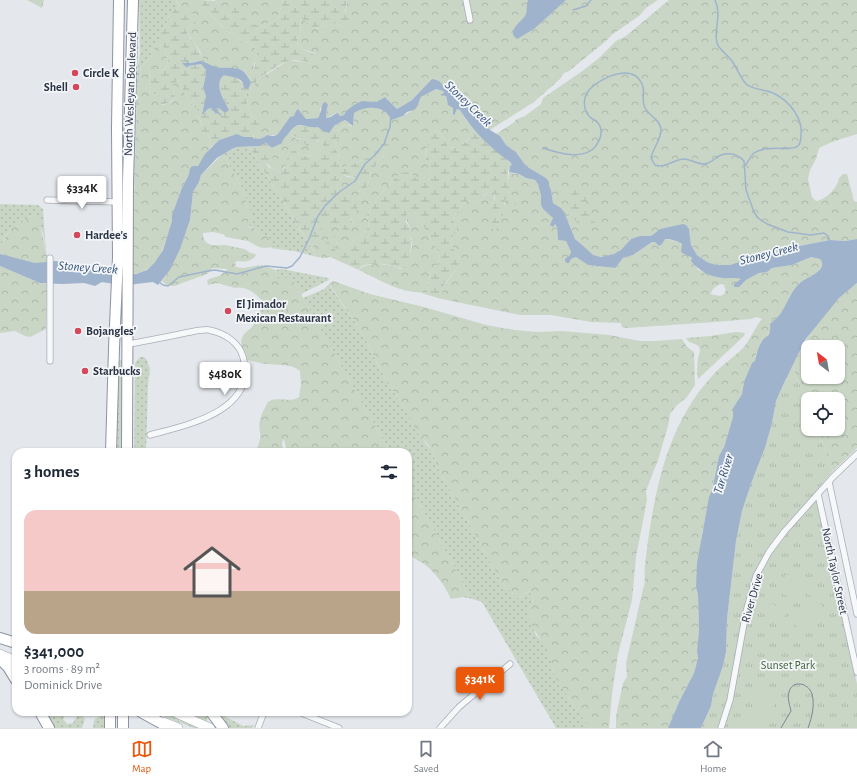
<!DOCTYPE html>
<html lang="en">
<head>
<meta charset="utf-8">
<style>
  body { margin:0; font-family:"Alegreya Sans",sans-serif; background:#f6f6f7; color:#1f2937; height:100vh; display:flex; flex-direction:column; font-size:15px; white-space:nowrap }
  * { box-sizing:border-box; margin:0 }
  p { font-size:13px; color:#747a83 }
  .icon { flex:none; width:22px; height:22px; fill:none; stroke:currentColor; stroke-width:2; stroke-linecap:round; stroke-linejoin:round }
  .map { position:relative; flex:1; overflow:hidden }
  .details { position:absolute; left:12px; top:448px; width:400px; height:268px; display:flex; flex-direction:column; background:#fff; border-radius:12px; box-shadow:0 1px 3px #0004 }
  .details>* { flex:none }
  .needle { width:26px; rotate:329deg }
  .buttons { position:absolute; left:801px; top:340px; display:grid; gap:8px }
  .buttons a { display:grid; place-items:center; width:44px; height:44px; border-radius:8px; background:#fff; box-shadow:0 1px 3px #0004; font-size:20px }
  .price { position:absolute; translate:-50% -34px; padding:0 9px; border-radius:4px; background:#fff; color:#222; font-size:13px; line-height:26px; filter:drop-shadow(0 1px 2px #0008) }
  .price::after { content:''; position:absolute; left:50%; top:24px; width:12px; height:9px; margin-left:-6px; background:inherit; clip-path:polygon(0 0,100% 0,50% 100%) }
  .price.active { background:#ea580c; color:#fff }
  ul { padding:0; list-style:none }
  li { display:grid; align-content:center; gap:8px; height:212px; padding:0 12px }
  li+li { border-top:1px solid #e0e1e3 }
  li span { display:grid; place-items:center; height:124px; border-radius:12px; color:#555 }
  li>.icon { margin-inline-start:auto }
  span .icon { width:72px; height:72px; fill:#fffc; stroke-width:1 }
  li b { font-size:17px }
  h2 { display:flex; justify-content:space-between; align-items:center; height:48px; padding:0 12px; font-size:17px }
  .tab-bar { display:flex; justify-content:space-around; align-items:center; height:56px; border-top:1px solid #e0e1e3; background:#fff; font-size:11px; color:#747a83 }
  .tab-bar a { display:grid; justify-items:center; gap:2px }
  .tab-bar .active { color:#ea580c }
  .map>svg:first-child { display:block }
  .grass { fill:url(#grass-dots) }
  .forest { fill:url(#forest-crowns); fill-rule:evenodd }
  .wetland { fill:url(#wetland-marsh) }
  .park { fill:url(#park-tufts) }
  .garden { fill:#c9d6c5 }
  .water { fill:#9fb4cc }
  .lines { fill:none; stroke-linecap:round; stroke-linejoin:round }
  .stream { stroke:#9fb4cc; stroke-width:1.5 }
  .street-casing { stroke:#a9aeb7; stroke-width:7 }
  .primary-casing { stroke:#a3abb8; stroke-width:10 }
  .highway-casing { stroke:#8b94a3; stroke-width:12 }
  .street { stroke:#f7f8fa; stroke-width:5.5 }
  .primary { stroke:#fff; stroke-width:9 }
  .highway { stroke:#fff; stroke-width:10 }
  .tram { stroke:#7d8696; stroke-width:1 }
  .poi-dot { fill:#d1495b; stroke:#f4f6f9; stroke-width:1.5 }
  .labels { text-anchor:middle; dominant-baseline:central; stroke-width:3.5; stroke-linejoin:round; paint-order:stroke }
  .poi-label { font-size:12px; font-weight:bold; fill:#2b3445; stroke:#f4f6f9; text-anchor:start }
  .street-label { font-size:12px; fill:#2b3445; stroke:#f4f6f9 }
  .park-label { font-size:12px; fill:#3f6138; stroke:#f4f6f9 }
  .water-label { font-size:13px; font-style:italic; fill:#34527a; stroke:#f4f6f9 }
</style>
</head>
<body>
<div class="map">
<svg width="857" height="728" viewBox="0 0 857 728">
  <defs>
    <pattern id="grass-dots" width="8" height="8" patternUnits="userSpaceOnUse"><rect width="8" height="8" fill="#c9d6c5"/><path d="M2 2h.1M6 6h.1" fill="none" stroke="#adb8ab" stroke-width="1.8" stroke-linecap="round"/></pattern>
    <pattern id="forest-crowns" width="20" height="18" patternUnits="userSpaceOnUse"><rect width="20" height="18" fill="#c9d6c5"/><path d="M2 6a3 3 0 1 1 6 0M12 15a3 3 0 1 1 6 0" fill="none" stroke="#adb8ab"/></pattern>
    <pattern id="wetland-marsh" width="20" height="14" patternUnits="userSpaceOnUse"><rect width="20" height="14" fill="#c9d6c5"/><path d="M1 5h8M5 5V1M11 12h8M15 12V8" fill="none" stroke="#adb8ab"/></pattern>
    <pattern id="park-tufts" width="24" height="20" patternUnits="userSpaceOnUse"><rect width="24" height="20" fill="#c9d6c5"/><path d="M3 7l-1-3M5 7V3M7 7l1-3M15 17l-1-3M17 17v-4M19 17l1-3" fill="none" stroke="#adb8ab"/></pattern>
  </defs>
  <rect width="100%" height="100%" fill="#e4e7ec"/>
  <!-- grass -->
  <path class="grass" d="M139,0h37l4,8 -5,1 -6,6 -1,5 -9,16v7l-2,1 -5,8 -2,7 -9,8 -4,25 -5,182 4,-193 4,-28z
    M237,147h12l68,110 -23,-6 -24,-3 4,-1 -6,-8 -10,-6 -4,-5 -7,-3 -1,-3 2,-2v-12l-2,-5v-8l-23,-41z
    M0,204l38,1 5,4 3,43 -3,-19 -8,-19 -9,5 -1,3c-14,2 -18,13 -25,24z
    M282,269l46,9 1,2 -28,14 -9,-16 -14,1 -3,-9z
    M330,283v3l31,45 27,53 15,21 23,39 6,5 5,17 65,117 6,6 4,2 1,5 6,2 10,-7 5,8 -4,8 -1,8 7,20 8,8 6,13 3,16 22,36 14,18 4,2h-37l-74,-126 -13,-4 -9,-21 -52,-93v-32h-18l-87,-154 21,-9z
    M140,357h4l3,3 3,9 -2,17 -2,66h-12l1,-89z
    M120,360h2l1,92h-6l1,-91z
    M43,712h24l-4,7 4,5 6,-1 4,-7 4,-2 4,5 -3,9h-29z
    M100,712h7v16h-14l1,-8 5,-4z
    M152,712h14l36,16h-8z
    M184,712h23v10z
    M214,712h10l2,5 17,9 11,-1 -2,3h-26z"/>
  <!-- forest -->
  <path class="forest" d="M27,0h17l-2,8z
    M176,0h26l-1,4 27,28 7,2 9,8 6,1 5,5 2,8c-5,9 0,11 -9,20 -16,-15 -27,-3 -41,-12 -4,-2 -5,-8 -7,-13 -4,-7 -10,-13 -14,-21l5,-5 7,-2 -16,-6 -4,-14z
    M214,0h69l-6,21 -9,2 -6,4 -13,-5 -7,-6 -11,-1 -5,3 -10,-17z
    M347,0h311l-11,7 -8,9 -26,18 -7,7 -37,30 -5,2 -4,6 -26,23 -44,28 -12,-14 -24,-20 -10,-10 -13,-6 -19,20 -15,9 -12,-12 -9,5 -30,9 -2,4 -4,1 -2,-3c-5,0 -7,5 -13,5l2,-5 -1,-5h-6v6l-2,4 -13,1 -4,-7 -9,5h-2l-13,18h-10l-5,3 -8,1 -1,-5 3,-14c-9,-7 -9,-16 -9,-27l12,-14 30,-19 14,2 8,-2 5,-6 -16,-6 -3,-6 3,-7 1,-18 13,11 16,-2 6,-3 8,4z
    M669,0h188v134l-25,8 -13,6 -3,11 -6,11 -2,9 4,18 4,4c10,-1 22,-14 23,-23l4,-4h4l7,27 3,1v37l-12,2 -15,-1 -36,7 -14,7 -24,2 -26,9h-14l-9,-3 -10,-7 -6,-10 -2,-16 -18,-2 -11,2 -9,7 -20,3c-3,4 -6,9 -10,12 -8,5 -22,8 -30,3 -6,-5 -9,-11 -16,-15l-7,-17 -7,-14 -8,-5c-1,-9 -4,-16 -7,-25l-20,-12 -10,-14 -10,-7 -6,-9 -4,-2 17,-11 4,-4 8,-3 16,-12 2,-6 38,-26 18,-14 17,-17 10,-5z
    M159,43l6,6 3,14 -3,6 -3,2 -10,-4 -2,1 -1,18 2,7 7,2 5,10 9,-3 3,-4 -3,-13 7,-5 5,3c-2,14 7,18 14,28v5c3,4 2,7 5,12 3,6 7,7 10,16l-15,22 -11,11 -15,38c1,8 -2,15 -5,22 -5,17 -15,36 -35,37l5,-182 4,-25 9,-8 2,-7 5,-8z
    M436,89l7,2 1,2 -2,2 4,1 1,6 6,6v6l1,2 3,-7 3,1 6,10 9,10v4l-17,13 -10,1c-3,-7 -4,-14 -13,-18 -4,8 -12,21 -9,30 1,5 4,10 5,15l-3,6 -6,1 -14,-10 -11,4 -18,20 -12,19 2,11 -6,8 -23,18 -5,-2 2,-9h-12l6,7 -7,10 -7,-1c-4,-6 -5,-8 -3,-14 9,-8 5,-6 9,-16l3,-3 27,-1 -2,-5 5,-6v-3l-18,-18 -1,-4 2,-7 5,-5 3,2 11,1 2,6 2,1 -4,10 2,4c6,-7 11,-21 11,-30 4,-3 4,-5 7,-9 6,-5 6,-1 10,-10l-5,-17c2,21 -24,30 -41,34l-4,-5 1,-8 -5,-6 2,-6 1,-11 9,-6 7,1 1,-14c11,-7 31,-7 37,7 12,-1 27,-9 30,-22z
    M289,133l8,6 21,3 1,-4h3l1,7 -6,10 -15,1 -5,-3 -9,-1 -1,13 -4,2 1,5 -4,1 -3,-3 -6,-1 -1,-3 -5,-3c3,-4 4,-7 6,-11 2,-5 14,-16 18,-19z
    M223,154l23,41v8l2,5 4,3 -1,9 -5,2 3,5 5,1 4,5 13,6 3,8 -10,1 -5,-1 -11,-6 -22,-4 -3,-3 -10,-2 -10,1c0,4 1,9 6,11 5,2 10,1 16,1 6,1 13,3 19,4 5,2 4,4 11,5l1,1c-4,7 -12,7 -19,6l-2,2 1,4 7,1 19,-3 13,5 3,9 5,-2 1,1h8l98,174h-103l-3,-13 -2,3 1,10h-26c0,-5 2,-8 3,-13 1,-6 -2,-13 0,-19 1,-6 5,-12 8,-18 9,-7 21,2 31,-5l2,-13 -1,-13c-10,-8 -20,-5 -31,-7 -7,0 -15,-3 -22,-4 -5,-9 -9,-19 -2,-27 3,-3 7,-5 9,-9 4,-6 6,-14 9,-21 -5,-9 -18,-18 -28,-15l-18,-5 -9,2 -1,-4 2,-2 10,-3 7,-5 1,-2 -14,-1 -6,6 -33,12 -7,-1 -5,-4 8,-11 14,-33 6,-17 3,-28 6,-10 2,-7z
    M509,172l6,2h4l7,4 9,2 3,4 3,12v9l2,4 8,6 6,12 1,13 8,1 5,11 -1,3 1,4 5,-2 12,8 26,3 9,-10 10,-3 19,-13h3l10,-3 14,3 3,3 4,9 6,4 6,12 24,8 16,-1 4,2 -3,8 7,-7 13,-7 8,-1 5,-4 20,-3 19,-8 9,2c9,11 -12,18 -19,23 -10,8 -13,20 -20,31 -3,4 -7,7 -11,11v8l-14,22 -1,7 -11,21 -2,12 -9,14v9l-9,30 -5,9 -17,77 -6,54 2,8 1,35 -2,21 1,7 -4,15 -15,29 -11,26h-52v-12l7,-33 4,-6 -1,-14 17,-74c3,-8 1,-15 2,-24 2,-19 5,-40 9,-60 9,-47 25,-94 59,-130 9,-11 22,-18 31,-28 7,-9 11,-20 18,-28l-6,-2 -5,2 -36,3 -88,6 -5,-1 -1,-4 -30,-1 -40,-7h-31l-78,-16 -1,-1c1,-12 7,-18 14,-27 2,-3 3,-8 4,-12l-9,-17 2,-5 5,-6 -4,-13 3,-5 12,-13 8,2c5,-6 10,-9 18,-10 1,4 -1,20 -2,25l13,-12 -1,-4 2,-2 15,1 -9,-3 -5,-6 2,-6 -1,-3zM720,284l5,1 -1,1 2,4 -2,4 -4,2 -10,-2 4,-6z
    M411,212l6,1 3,2 3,10 16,29 1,5 -10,15 -3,18c-24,3 -47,-12 -68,-22l1,-2c11,-7 30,-4 41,1 5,-7 13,-20 11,-29 -1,-2 -2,-3 -3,-5 0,-3 1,-5 1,-7 -1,-4 -4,-7 -4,-12z
    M35,214l3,2 10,45c-13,6 -34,-3 -48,-7v-8l12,-19 6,-4 7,-1 1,-3z
    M0,266l40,17 7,1 -1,45 -16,8 -5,-1 -10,-5 -15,2z
    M333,281l37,13 54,13 62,18 29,5 22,2 25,-1 47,4 31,6h15l27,-2 5,8 7,5 1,33 -8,12 -11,9 -6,8 -2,12 -10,34 -12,31 1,9 -11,57 -4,43 -14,54 -6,40 -3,34h-16l-4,-2 -10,-12 -23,-36c-5,-8 -4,-16 -7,-24 -6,-13 -19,-27 -21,-41 0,-5 5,-10 6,-14l-5,-8 -10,7 -6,1 -1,-8 -4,-2 -6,-6 -65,-117 -5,-17 -14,-15 -15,-29 -15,-21 -27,-53 -31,-46v-2z
    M857,283v165l-24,23 -16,-42h21v-30h-30v7l-16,-41c16,-31 36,-61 65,-82zM808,347h30v30h-30z
    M736,332l9,1 -1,3 -46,43c-1,-5 -1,-14 0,-20 0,-3 2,-6 2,-9 -1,-8 -11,-5 -14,-12l24,-2z
    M408,484l52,93 9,21 -6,-1 -12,2c-6,-13 -15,-26 -27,-35 -5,-3 -9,-5 -13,-8v-6l-3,-4z"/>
  <!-- wetland -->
  <path class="wetland" d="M202,0l14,1 10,16 5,-2 3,-8 5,1c4,12 12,15 23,19l6,-4 9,-2 6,-21h64l-2,12 6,7 -3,7 -4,1 -8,-4 -6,3 -16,2 -13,-10 -1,17 -3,7 3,6 16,7c-11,13 -16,2 -28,6 -7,2 -23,13 -29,18 -4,4 -8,10 -12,14 0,11 0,20 9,27l6,-2 3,3 -12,13v3h-9l-7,-3 -18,6 -7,7c2,-12 -8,-12 -10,-19 -1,-6 -1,-8 -4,-12v-5c-8,-11 -16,-12 -15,-28l-4,-3 -7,5 3,13c-3,4 -10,7 -15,6l-2,-9 -7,-2 -2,-7 1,-18 2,-1 10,4 3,-2 3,-6 -3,-14 -6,-6v-7l9,-16 1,-5 6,-6 5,-1 2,9 9,-5 9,7 -2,4 -7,2 -5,5 4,8 4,4 11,20 -7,-1 -9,2 -3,-3 1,3h-4l4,5 1,-2 13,-2 5,6v4l-3,14 3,8 -2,17 4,-4 3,-1 5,6 3,-2 -3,-2 1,-2 3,1 3,2 6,-1c-5,-10 -16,-26 -5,-35l12,2 7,7 8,-1 -3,-7 7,-9v-7l2,-4 -2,-8 -5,-5 -6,-1 -9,-8 -7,-2 -27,-28z
    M345,120l6,5h-5l-9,6 4,6 -5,5 -2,6 5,6 -1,8 4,5c17,-4 43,-13 41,-35l3,1 3,3 -1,17 -10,7 -3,7 -4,2c0,8 -5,24 -11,30l-2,-4 4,-10 -2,-1 -2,-6 -11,-2 -3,-1 -5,5 -2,7 1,4 3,2 3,-2h5l10,14c-3,4 -3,10 -8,13l2,7 -1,4 -6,3 -6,-5 -2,-3h-12l-3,3 -3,11 -6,5 -1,7 -64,-103 11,-1 6,-3 6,5h2l-3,4 2,5 -1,2 -4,1 -3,3 6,6 6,1 3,3 4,-1v-7l2,1 1,-1v-9l2,-7 2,-1c14,11 9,8 26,7l6,-10 -1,-7h-3l-4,7 -8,1 -7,-7 -11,-5c7,-16 30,-7 42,-4l4,-5z
    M435,130c9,4 9,11 14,18 11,0 17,-7 26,-14v-4l16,17 9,6 12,12c-7,6 -4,15 -2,23l-3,3 5,6 9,3v2l-2,3h-5l-8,-6 -2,2c2,11 -3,22 -9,30l-3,-3v-19l3,-11 -1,-6 -9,2 -9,8 -8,-2 -12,13 -3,5 4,13 -5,6 -2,5 9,17 -1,8 -13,16 -4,15 1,1 -21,-6 6,-1 3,-18 10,-15 -1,-5 -16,-29 -3,-9 -3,-3 -6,-1 -5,4v6l4,6 -1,8 3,5 -4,23 -3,4c-6,1 -10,-2 -16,-3 -9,-2 -22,-2 -29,2l-1,3 -29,-13 -6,1 6,-10 -5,-7 6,-4 4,-1 2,5 -2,9 5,2 23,-18 6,-8 -2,-11 12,-19 18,-20 4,-3 7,-1 14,10 6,-1 3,-6c-1,-5 -4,-10 -5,-15 -2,-6 4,-26 9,-30z
    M577,188c13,2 8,11 10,20 1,5 6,10 8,15l-7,2h-9l-5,-6 -8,-1 -2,-6h4c0,-8 2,-20 9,-24z"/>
  <!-- park -->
  <path class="park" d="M792,365l16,41v23h9l16,42 -18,21 42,192v44h-156l10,-22 2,-12 10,-28 3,-14 1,-33 9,-78 6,-30 10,-30 13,-33 7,-25 4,-22z"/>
  <!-- garden -->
  <path class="garden" d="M786,574l16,8 -4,8 -15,-9z
    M781,584l16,8 -4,7 -16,-8z
    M811,587l16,8 -4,8 -16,-9z
    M776,594l16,8 -4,8 -16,-9z
    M806,597l16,8 -4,8 -16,-9z
    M771,603l16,9 -4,7 -16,-8z
    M801,607l16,8 -4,7 -16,-8z
    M795,617l16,8 -3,7 -16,-8z
    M758,690l19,6 -11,32h-21z"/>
  <!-- water -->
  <path class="water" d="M528,0h38l-32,29 -17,10 -4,-4c0,-10 7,-12 12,-19 3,-5 1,-11 3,-16z
    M185,58l4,5c4,0 8,-2 12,-2 5,1 10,5 15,6 8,2 18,-1 25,3 5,3 8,8 10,13l-3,6 -4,-1c-1,-12 -11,-10 -20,-13 -11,9 0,25 5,35l-4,3 -5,-4 -3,-1v2l6,7 -6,-4 -1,1 -5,-6 -3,1 -6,6 4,-19 -3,-8 3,-14v-4l-5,-6 -13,2 -1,2 -5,-5h5z
    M433,79l6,2 15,15 18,15 18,19 10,6 6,9 10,7 10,14 20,12 3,4v4l2,4 2,13 8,5 3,4 11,27 4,3 14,13 8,2 13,-3 7,-4 10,-11 9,-3h11l9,-7 23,-5 3,1 3,4 2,16 6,10 10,7 9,3h14l26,-9 24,-2 14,-7 36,-7 15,1 12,-2v44l-18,15 -34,42 -21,43 -8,18 -4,22 -7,25 -13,33 -10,30 -6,30 -9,78 -1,33 -3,14 -10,28 -2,12 -10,22h-33l11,-26 15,-29 4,-15 -1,-7 2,-21 -1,-35 -2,-8 1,-24 12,-66 3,-7 7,-34 5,-9 9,-30v-9l9,-14 2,-12 8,-19 3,-2c1,-6 3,-13 6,-18 5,-10 10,-3 9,-19 4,-4 8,-7 11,-11 7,-11 10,-23 20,-31 7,-5 28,-12 19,-23l-9,-2 -19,8 -20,3 -5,4 -8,1 -13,7 -7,7h-5v-3l7,-5c-6,-2 -12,0 -19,-1 -13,-2 -23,-7 -31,-17l1,-3 -1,-1 -3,-1 -7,-4 1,-8c-4,-3 -12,-5 -17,-5l-3,5 -3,2 -4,-4h-3l-19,13 -10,3 -8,10 -27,-3 -12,-8 -5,2 -2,4h-2l-2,-2v-2l5,-4 1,-3 -5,-11 -8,-1 -1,-13 -2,-3 -2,3 -3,-2 3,-7 -10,-9 -2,-4v-9l-3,-12 -3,-4 -9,-2 -7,-4 -10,-2 1,-6 2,-1 -2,-3c-19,-13 -38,-32 -50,-52l-3,-1 -3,7 -1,-2v-6l-5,-3 -2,-9 -6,-1 4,-2 -1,-2 -7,-2 -15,8 -4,10 -3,3 -7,2 -4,4 -12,4c-5,-15 -26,-15 -37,-7l-1,13 -8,-6 -10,5 -6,8 -6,-2 -5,-4c-14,2 -18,-9 -29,6 -3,4 -6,5 -7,10l-10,5 -6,-5 -6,3 -23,1 -5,2 -15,9 -16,17 -2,7 -6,10 -3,28 -10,29 -10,21 -12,15 -5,-3 -17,2 -10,2 -24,-4 -7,4 -11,-3 -22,1 -22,-1 -40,-17v-12l35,9 21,-2 28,8 32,6 20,-1 11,-4 8,-8 8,-12 9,-29v-6l10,-27 7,-14 1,-6 3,-2h5l7,-12 14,-14 18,-6 7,3h9l1,2c6,0 9,-1 13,-4l6,1 4,-1 13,-18 4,-1 2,-5 2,-2 8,10 12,-1c3,-5 3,-10 5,-15l3,-1 2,3c-2,4 -1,9 -2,13 6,0 7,-4 12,-5l2,3 4,-1 2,-4 8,-6 8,-4 14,1 9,-5 12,12 15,-9 19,-20z"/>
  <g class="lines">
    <!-- stream -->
    <path class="stream" d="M715,0c8,16 -4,36 4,47 4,5 9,9 13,14 5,7 8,16 14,23 9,7 20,5 29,10 14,7 28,24 26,41 0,4 0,8 -3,11 -6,6 -31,-2 -44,7 -4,3 -5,9 -9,12
      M573,10l13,-4 5,-6
      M543,148c16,5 36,12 50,1 7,-7 12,-19 4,-27 -2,-2 -5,-3 -7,-5 -8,-8 -7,-21 0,-28 13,-13 45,-27 53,-2 2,7 -2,14 2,21 4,8 15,11 16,21 0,11 -8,19 -10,29l4,7c10,4 19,-6 29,-6 8,0 16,8 24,4 4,-1 7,-5 11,-7 8,-4 18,-3 25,5l2,29 8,22 4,6 9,6 21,8 23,3 13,-2 4,3 2,6
      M159,282l4,3 5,1 11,-9 29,-6 7,-1 22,4 29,-8 21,2 5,-2 8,-9 9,-18 9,-23 7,-10 13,-13 17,-12 10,-17 9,-8 10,-12 6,-17 1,-12"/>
    <defs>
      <path id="street" d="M466,0l4,20
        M47,200l70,2
        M50,258v103
        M128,344c19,-3 38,-7 57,-11 7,-1 17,-4 24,-3 15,3 30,12 34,27 15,54 -56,68 -93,78
        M829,482l28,132
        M818,494l39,178
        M299,712l40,16
        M258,728l6,-16
        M440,728l19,-21 51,-43
        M721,728l9,-28 16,-88 10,-36 13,-24 15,-20 49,-55 24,-23"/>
      <path id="primary" d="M0,654l16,7
        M174,712l36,16
        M163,722l15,6"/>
      <path id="highway" d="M111,452l3,-104 4,-91 -1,-129 2,-128
        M127,452l1,-270 5,-182
        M0,638l16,5
        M0,659l8,8 8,13
        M40,712l9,16
        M141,712l29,16
        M211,712l12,16
        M110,728v-16
        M123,728v-16"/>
    </defs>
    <!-- street casing -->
    <use href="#street" class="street-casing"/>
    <!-- primary casing -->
    <use href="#primary" class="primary-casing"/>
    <!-- highway casing -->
    <use href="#highway" class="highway-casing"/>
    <!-- street -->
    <use href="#street" class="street"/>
    <!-- primary -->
    <use href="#primary" class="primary"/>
    <!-- highway -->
    <use href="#highway" class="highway"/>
    <!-- tram -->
    <path class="tram" d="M781,728l10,-17c-1,-5 -4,-13 -2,-19 3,-12 19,-10 23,2 3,11 0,23 -4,34"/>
  </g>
  <!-- markers -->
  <g class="poi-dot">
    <circle cx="75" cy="73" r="4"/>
    <circle cx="76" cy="87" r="4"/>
    <circle cx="77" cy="235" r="4"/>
    <circle cx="228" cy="311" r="4"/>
    <circle cx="78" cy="331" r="4"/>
    <circle cx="85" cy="371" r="4"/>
  </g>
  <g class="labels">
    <!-- poi labels -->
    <g class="poi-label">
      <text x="83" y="73">Circle K</text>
      <text x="68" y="87" text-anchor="end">Shell</text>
      <text x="85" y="235">Hardee's</text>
      <text x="236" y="304">El Jimador<tspan x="236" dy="14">Mexican Restaurant</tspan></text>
      <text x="86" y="331">Bojangles'</text>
      <text x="93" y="371">Starbucks</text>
    </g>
    <!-- street labels -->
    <g class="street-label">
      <text transform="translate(130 94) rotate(-88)">North Wesleyan Boulevard</text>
      <text transform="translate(835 571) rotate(78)">North Taylor Street</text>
      <text transform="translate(752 598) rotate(-74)">River Drive</text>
    </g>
    <!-- park labels -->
    <g class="park-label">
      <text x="788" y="665">Sunset Park</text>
    </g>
    <!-- water labels -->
    <g class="water-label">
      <text transform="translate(468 104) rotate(44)">Stoney Creek</text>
      <text transform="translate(769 254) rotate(-14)">Stoney Creek</text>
      <text transform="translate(88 268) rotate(4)">Stoney Creek</text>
      <text transform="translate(724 474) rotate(-73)">Tar River</text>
    </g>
  </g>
</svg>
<div class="buttons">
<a><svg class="needle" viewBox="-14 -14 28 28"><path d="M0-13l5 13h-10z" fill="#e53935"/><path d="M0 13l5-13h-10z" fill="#747a83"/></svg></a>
<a><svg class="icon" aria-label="locate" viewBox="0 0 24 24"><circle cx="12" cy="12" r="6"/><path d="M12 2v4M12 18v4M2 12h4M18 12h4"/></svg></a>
</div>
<b class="price" style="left:82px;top:210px">$334K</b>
<b class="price" style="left:225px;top:396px">$480K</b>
<b class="price active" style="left:480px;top:701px">$341K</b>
<section class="details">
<h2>3 homes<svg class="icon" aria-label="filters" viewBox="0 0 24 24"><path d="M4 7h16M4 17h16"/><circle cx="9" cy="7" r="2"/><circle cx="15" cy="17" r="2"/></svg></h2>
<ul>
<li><span style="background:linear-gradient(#f6c9c9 65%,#b9a48a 0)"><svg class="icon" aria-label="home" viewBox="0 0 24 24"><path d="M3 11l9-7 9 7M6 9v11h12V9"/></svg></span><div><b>$341,000</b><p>3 rooms · 89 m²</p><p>Dominick Drive</p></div></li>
</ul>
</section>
</div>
<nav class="tab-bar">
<a class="active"><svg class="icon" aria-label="map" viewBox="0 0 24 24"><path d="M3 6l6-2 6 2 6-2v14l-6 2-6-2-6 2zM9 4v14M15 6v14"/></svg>Map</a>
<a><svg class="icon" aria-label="saved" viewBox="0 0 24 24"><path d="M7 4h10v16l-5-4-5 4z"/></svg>Saved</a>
<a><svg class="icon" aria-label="home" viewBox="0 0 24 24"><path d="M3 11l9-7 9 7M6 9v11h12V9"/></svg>Home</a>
</nav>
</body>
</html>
